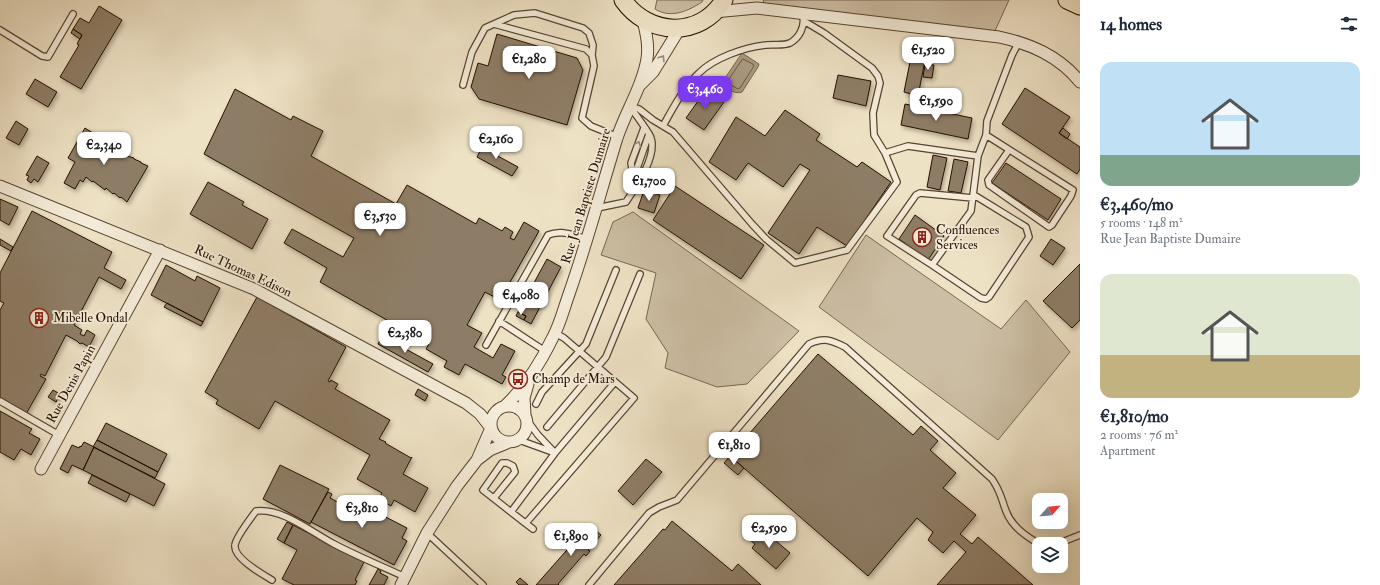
<!DOCTYPE html>
<html lang="en">
<head>
<meta charset="utf-8">
<style>
  body { margin:0; font-family:"IM FELL Double Pica",serif; background:#f2f2f3; color:#1f2937; height:100vh; display:flex; flex-direction:column; font-size:15px; white-space:nowrap }
  * { box-sizing:border-box; margin:0 }
  p { font-size:13px; color:#747a83 }
  .icon { flex:none; width:22px; height:22px; fill:none; stroke:currentColor; stroke-width:2; stroke-linecap:round; stroke-linejoin:round }
  .map { position:relative; flex:1; overflow:hidden }
  .sheet { display:flex; flex-direction:column; background:#fff; width:300px }
  .sheet>* { flex:none }
  .needle { width:26px; rotate:63deg }
  .controls { position:absolute; left:1032px; top:493px; display:grid; gap:8px }
  .controls a { display:grid; place-items:center; width:36px; height:36px; border-radius:8px; background:#fff; box-shadow:0 4px 16px #0002; font-size:20px }
  .price { position:absolute; translate:-50% -34px; padding:0 9px; border-radius:8px; background:#fff; color:#222; font-size:13px; line-height:26px; filter:drop-shadow(0 1px 2px #0008) }
  .price::after { content:''; position:absolute; left:50%; top:24px; width:12px; height:9px; margin-left:-6px; background:inherit; clip-path:polygon(0 0,100% 0,50% 100%) }
  .price.selected { background:#7c3aed; color:#fff }
  ul { padding:0; list-style:none }
  li { display:grid; align-content:center; gap:8px; height:212px; padding:0 20px }
  li span { display:grid; place-items:center; height:124px; border-radius:12px; color:#555 }
  li>.icon { margin-inline-start:auto }
  span .icon { width:72px; height:72px; fill:#fffc; stroke-width:1 }
  li b { font-size:17px }
  h2 { display:flex; justify-content:space-between; align-items:center; height:48px; padding:0 20px; font-size:17px }
  main { display:flex; flex:1; min-height:0 }
  .map>svg:first-child { display:block }
  .green { fill:#ccbea4; stroke:#796752 }
  .water { fill:#aa9b82; stroke:#75634e }
  .lines { fill:none; stroke-linecap:round; stroke-linejoin:round }
  .shore { stroke:#685641; stroke-width:1 }
  .building { fill:#8e7d66; stroke:#261000; filter:url(#shadow) }
  .lane-casing { stroke:#584431; stroke-width:8 }
  .street-casing { stroke:#584431; stroke-width:13 }
  .primary-casing { stroke:#261000; stroke-width:19 }
  .lane { stroke:#f4ecd9; stroke-width:5.5 }
  .street { stroke:#f4ecd9; stroke-width:11 }
  .primary { stroke:#eee2c5; stroke-width:17 }
  .oneway { stroke:#978977 }
  .labels { text-anchor:middle; dominant-baseline:central; stroke-width:3.5; stroke-linejoin:round; paint-order:stroke }
  .street-label { font-size:13px; fill:#261000; stroke:#f4ecd9 }
  .poi-label { font-size:13px; fill:#261000; stroke:#f4ecd9; text-anchor:start }
</style>
</head>
<body>
<main>
<div class="map">
<svg width="1080" height="585" viewBox="0 0 1080 585">
  <defs>
    <filter id="shadow"><feDropShadow dx="2" dy="3" stdDeviation="2" flood-color="#0004"/></filter>
  </defs>
  <rect width="100%" height="100%" fill="#eee2c5"/>
  <filter id="stains"><feTurbulence type="fractalNoise" baseFrequency=".005" numOctaves="4"/><feColorMatrix values="0 0 0 0 .2 0 0 0 0 .09 0 0 0 0 .02 0 0 0 .5 -.17"/></filter>
  <radialGradient id="worn" r=".72"><stop offset=".6" stop-color="#630" stop-opacity="0"/><stop offset="1" stop-color="#630" stop-opacity=".3"/></radialGradient>
  <!-- green -->
  <path class="green" d="M657,0h46l-1,2c-14,9 -31,17 -47,7z
    M763,0h246l-15,33 -221,-27 -9,-3z
    M633,212l166,119 -52,53 -30,3 -52,-19 3,-15 -22,-34 10,-46 -55,-18 12,-33z
    M866,235l135,94 25,-29 44,52 -72,88 -179,-133z"/>
  <!-- water -->
  <path class="water" d="M742,53l17,11 -1,3 -16,25c-9,3 -16,-4 -19,-11z"/>
  <g class="lines">
    <!-- shore -->
    <path class="shore" d="M743,59l10,5 1,2 -14,22 -2,1 -9,-5 -1,-3z"/>
  </g>
  <!-- building -->
  <path class="building" d="M99,6l23,14 -41,69 -21,-12 19,-32 -2,-1 5,-9 -9,-6 7,-11 9,5z
    M73,29l9,6 -2,4 -9,-6z
    M497,34l80,24 6,12 -16,55 -88,-26 -8,-12 7,-24 10,3z
    M913,47l14,3 -9,46 -14,-4z
    M925,64l9,1 -2,13 -9,-1z
    M838,75l33,6 -5,25 -33,-8z
    M35,79l22,13 -9,15 -22,-13z
    M1025,88l45,29 -11,16 21,14v22l-3,5 -75,-50z
    M235,89l56,31 2,-4 30,15 -12,25 85,48 11,-19 69,39 3,-6 23,13 3,-4 8,5 -3,6 4,2 10,-18 15,9 -39,69 -15,-8 -18,33 15,8 -8,14 19,11 8,-14 14,7 -13,24 4,2 -4,7 -37,-20 -6,11 -15,-8 3,-6 -21,-12 3,-5 -109,-62 7,-14 -43,-25 8,-14 51,28 11,-19 -150,-84z
    M706,90l18,12 -20,28 -18,-12z
    M905,104l67,14 -4,21 -67,-14z
    M785,110l35,24 -4,6 41,27 5,-5 29,20 -44,64 -30,-19 -18,27 -31,-21 42,-63 -10,-6 -17,23 -35,-24 -12,17 -27,-18 27,-45 29,19z
    M16,121l12,8 -9,16 -13,-7z
    M85,128l22,14 1,-3 3,2 -2,3 4,3 7,3v1l7,3v2l7,2v1l7,3v1l7,3 -21,36 -6,-5 -1,1 -6,-5 -1,1 -7,-6 -1,2 -12,-9 -1,1 -6,-5 -3,5 -3,-2 -5,9 -11,-6 11,-21 -7,-4z
    M1063,128l7,6 -3,5 -8,-6z
    M484,143l12,7 -2,4 24,13 -6,9 -35,-19z
    M933,155l14,3 -7,32 -13,-3z
    M37,156l12,7 -11,19 -4,-3 -3,4 -4,-3 2,-4 -3,-1z
    M954,159l14,3 -7,31 -13,-2z
    M1006,163l55,36 -13,21 -56,-37z
    M208,182l36,20 -2,3 26,14 -16,30 -62,-35z
    M675,186l89,59 -23,34 -88,-59z
    M644,190l16,5 -6,18 -16,-5z
    M0,199l18,8 -9,18 -9,-5z
    M32,211l80,41 -8,16 22,12 -5,9 -22,-12 -25,48 8,5 -2,4 4,2 3,-6 8,5 -6,12 -7,-4 -2,1 -3,-3 -11,-6 -21,41 -4,-2 -1,2 6,3 -20,35 -26,-14v-90l4,-7 -4,-2v-28z
    M915,215l29,21 -16,24 -29,-21z
    M0,239l13,8 -2,4 -11,-6z
    M1051,239l14,9 -12,17 -13,-9z
    M547,259l14,8 -30,57 -7,-4 2,-4 -8,-4z
    M1080,264v56l-8,8 -29,-27z
    M166,265l29,16 2,-5 23,12 -17,34 -52,-27z
    M257,297l89,50 -18,34 2,1 1,-2 7,4 -3,5 55,31 -11,19 7,3 -1,1 26,15 1,-1 -9,17 25,14 -13,24 -21,-12 -3,6 -12,-7 3,-6 -25,-14 13,-24 -95,-54 -16,28 -43,-25 2,-4 -13,-8z
    M167,303l36,19 -2,4 -37,-19z
    M518,312l8,4 -2,4 -8,-4z
    M382,336l51,28 -5,8 -50,-28z
    M818,354l95,81 8,-9 17,15 -8,9 26,23 -13,15 33,27 -16,19 12,10 6,-7 55,48h-96l29,-33 -12,-11 -11,12 -15,-13 5,-8 -16,-14 -49,58 -138,-120z
    M418,389l10,6 -3,6 -10,-6z
    M53,390l7,4 -4,8 -8,-5z
    M0,411l32,18 -3,4 11,6 -9,16 -10,-6 -7,11 -14,-8z
    M106,423l61,31 -9,18 -61,-32z
    M97,440l61,32 -3,6 -62,-31z
    M84,442l10,5 -11,23 -11,-5 -4,8 -8,-4 12,-24 7,3 1,-2 1,1z
    M94,447l71,37 -11,22 -71,-36z
    M730,456l14,12 -6,7 -14,-12z
    M646,459l16,13 -29,33 -15,-14z
    M280,465l49,24 -19,35 -47,-25z
    M92,475l38,19 -4,8 -38,-19z
    M328,492l4,2 -2,4 34,18 4,-8 39,20 -5,10 5,3 -13,24 -83,-43z
    M672,521l60,50 6,-7 23,21h-147l49,-56 2,1z
    M287,522l6,3 -9,18 -7,-4z
    M293,525l71,37 -9,18 2,1 -2,4h-61l-12,-6 15,-29 -13,-7z
    M589,525l12,10 -13,15 2,1 -4,5 -2,-2 -26,30 1,1h-23z
    M761,528l29,25 -14,16 -24,-21 3,-4 -5,-4z
    M378,569l3,2 -1,2 8,4 -4,8h-15z
    M520,578l8,7h-9l-3,-3z"/>
  <g class="lines">
    <defs>
      <path id="lane" d="M494,24l20,-9 21,-2 48,15 6,5 4,12 -1,10
        M0,30l42,26 6,1 25,-43
        M463,85l9,-33 13,-24 9,-4 92,25 6,6 2,11 -12,52 9,8 27,11
        M630,106l9,3 14,11 20,12 79,92 14,15 29,24 52,-13 50,-68 -12,-29 -11,-18 -1,-22 7,-30 -2,-7 -6,-8 -48,-35 -20,-12
        M663,126c10,-18 21,-39 36,-53 15,-15 46,-26 67,-28 8,-1 17,1 24,-2 9,-5 15,-16 13,-26
        M986,135l87,55 -2,6 -19,29 -3,2 -60,-42 -1,-5 21,-30
        M885,153l23,-7 70,10 8,-21 1,-14 25,-66 7,-13
        M634,177l15,-43
        M635,187l-4,-24 13,-35
        M974,195l52,32 3,10 -40,60 -3,2 -5,-1 -49,-33 39,-54 7,-55
        M597,208l29,-6c10,-15 31,-45 25,-64 -1,-4 -17,-26 -21,-31
        M932,265l-45,-29 29,-41 4,-2 53,5
        M499,321l46,30
        M486,345l62,-110c14,-6 25,1 40,4
        M0,401l59,34
        M536,404l6,-12 44,-48 30,-74
        M547,427l59,-70 34,-83
        M519,440l36,13 -17,-18 -11,-15
        M494,498l21,-26 -2,-6 -6,-3h-5l-19,27 28,22 44,-59 60,-71
        M511,512l22,17
        M526,523l108,-125 -70,-60 -9,-5
        M427,533l56,52
        M1057,544l23,-9
        M272,580c-10,-6 -39,-22 -37,-35 1,-8 16,-27 21,-34 27,-3 55,21 78,33 23,12 47,22 71,33
        M589,585l60,-72 10,-6 18,-7 132,-156c15,-7 22,-4 36,3l147,132c9,13 9,19 14,32 6,16 20,25 33,33"/>
      <path id="street" d="M714,12l43,-4 242,29c32,7 60,19 81,45
        M640,85l13,-13 27,-44
        M0,186l254,103 212,114 14,11 11,14 -14,32 13,-10 17,-7
        M491 424a18 18 0 1 1 36 0a18 18 0 1 1-36 0Z
        M505,406c20,-19 36,-44 48,-69 7,-13 11,-29 16,-43 18,-51 32,-104 48,-156 9,-27 25,-51 30,-79 2,-14 -1,-26 -4,-39
        M525,415l-1,-17 4,-14
        M41,469l119,-219
        M401,585l26,-52 30,-47 20,-26"/>
      <path id="primary" d="M623,0c25,36 77,39 101,0
        M1067,0l13,6"/>
    </defs>
    <!-- lane casing -->
    <use href="#lane" class="lane-casing"/>
    <!-- street casing -->
    <use href="#street" class="street-casing"/>
    <!-- primary casing -->
    <use href="#primary" class="primary-casing"/>
    <!-- lane -->
    <use href="#lane" class="lane"/>
    <!-- street -->
    <use href="#street" class="street"/>
    <!-- primary -->
    <use href="#primary" class="primary"/>
  </g>
  <!-- one-way arrows -->
  <defs><path id="oneway-chevron" d="M-2-3.5L2.5 0L-2 3.5" fill="none" stroke-width="1.6" stroke-linecap="round" stroke-linejoin="round"/></defs>
  <g class="oneway">
    <use href="#oneway-chevron" transform="translate(662 58) rotate(-58)"/>
    <use href="#oneway-chevron" transform="translate(638 144) rotate(-70)"/>
  </g>
  <!-- icons -->
  <defs>
    <symbol id="building-ring" viewBox="-11 -11 22 22"><circle r="9.5" fill="#f4ecd9" stroke="#8f2418" stroke-width="1.5"/><path d="M-4-6H4V6H1V3H-1V6H-4ZM-2.5-4.3h1.7v1.8h-1.7ZM.8-4.3h1.7v1.8H.8ZM-2.5-1h1.7V.8h-1.7ZM.8-1h1.7V.8H.8Z" fill="#8f2418"/></symbol>
    <symbol id="bus-ring" viewBox="-11 -11 22 22"><circle r="9.5" fill="#f4ecd9" stroke="#8f2418" stroke-width="1.5"/><path d="M-5-6H5V4H4V6H2V4H-2V6H-4V4H-5ZM-3.5-4V0h7V-4ZM-3.5 1.2v1.5H-2V1.2ZM2 1.2v1.5H3.5V1.2Z" fill="#8f2418"/></symbol>
  </defs>
  <g fill-rule="evenodd">
    <use href="#building-ring" x="911" y="226" width="22" height="22"/>
    <use href="#building-ring" x="28" y="307" width="22" height="22"/>
    <use href="#bus-ring" x="507" y="368" width="22" height="22"/>
  </g>
  <g class="labels">
    <!-- street labels -->
    <g class="street-label">
      <text transform="translate(586 196) rotate(-73)">Rue Jean Baptiste Dumaire</text>
      <text transform="translate(243 271) rotate(25)">Rue Thomas Edison</text>
      <text transform="translate(71 384) rotate(-61)">Rue Denis Papin</text>
    </g>
    <!-- poi labels -->
    <g class="poi-label">
      <text x="936" y="230">Confluences<tspan x="936" dy="15">Services</tspan></text>
      <text x="53" y="318">Mibelle Ondal</text>
      <text x="532" y="379">Champ de Mars</text>
    </g>
  </g>
  <rect width="100%" height="100%" filter="url(#stains)"/>
  <rect width="100%" height="100%" fill="url(#worn)"/>
</svg>
<div class="controls">
<a><svg class="needle" viewBox="-14 -14 28 28"><path d="M0-13l5 13h-10z" fill="#e53935"/><path d="M0 13l5-13h-10z" fill="#747a83"/></svg></a>
<a><svg class="icon" aria-label="layers" viewBox="0 0 24 24"><path d="M12 4l9 5-9 5-9-5zM3 14l9 5 9-5"/></svg></a>
</div>
<b class="price" style="left:928px;top:71px">€1,520</b>
<b class="price" style="left:529px;top:80px">€1,280</b>
<b class="price selected" style="left:705px;top:110px">€3,460</b>
<b class="price" style="left:936px;top:122px">€1,590</b>
<b class="price" style="left:496px;top:160px">€2,160</b>
<b class="price" style="left:104px;top:166px">€2,340</b>
<b class="price" style="left:649px;top:202px">€1,700</b>
<b class="price" style="left:380px;top:237px">€3,530</b>
<b class="price" style="left:521px;top:316px">€4,080</b>
<b class="price" style="left:405px;top:354px">€2,380</b>
<b class="price" style="left:734px;top:466px">€1,810</b>
<b class="price" style="left:362px;top:529px">€3,810</b>
<b class="price" style="left:769px;top:549px">€2,590</b>
<b class="price" style="left:571px;top:557px">€1,890</b>
</div>
<section class="sheet">
<h2>14 homes<svg class="icon" aria-label="filters" viewBox="0 0 24 24"><path d="M4 7h16M4 17h16"/><circle cx="9" cy="7" r="2"/><circle cx="15" cy="17" r="2"/></svg></h2>
<ul>
<li><span style="background:linear-gradient(#bfe0f5 75%,#7fa58c 0)"><svg class="icon" aria-label="home" viewBox="0 0 24 24"><path d="M3 11l9-7 9 7M6 9v11h12V9"/></svg></span><div><b>€3,460/mo</b><p>5 rooms · 148 m²</p><p>Rue Jean Baptiste Dumaire</p></div></li>
<li><span style="background:linear-gradient(#dfe7d0 65%,#c2b280 0)"><svg class="icon" aria-label="home" viewBox="0 0 24 24"><path d="M3 11l9-7 9 7M6 9v11h12V9"/></svg></span><div><b>€1,810/mo</b><p>2 rooms · 76 m²</p><p>Apartment</p></div></li>
</ul>
</section>
</main>
</body>
</html>
